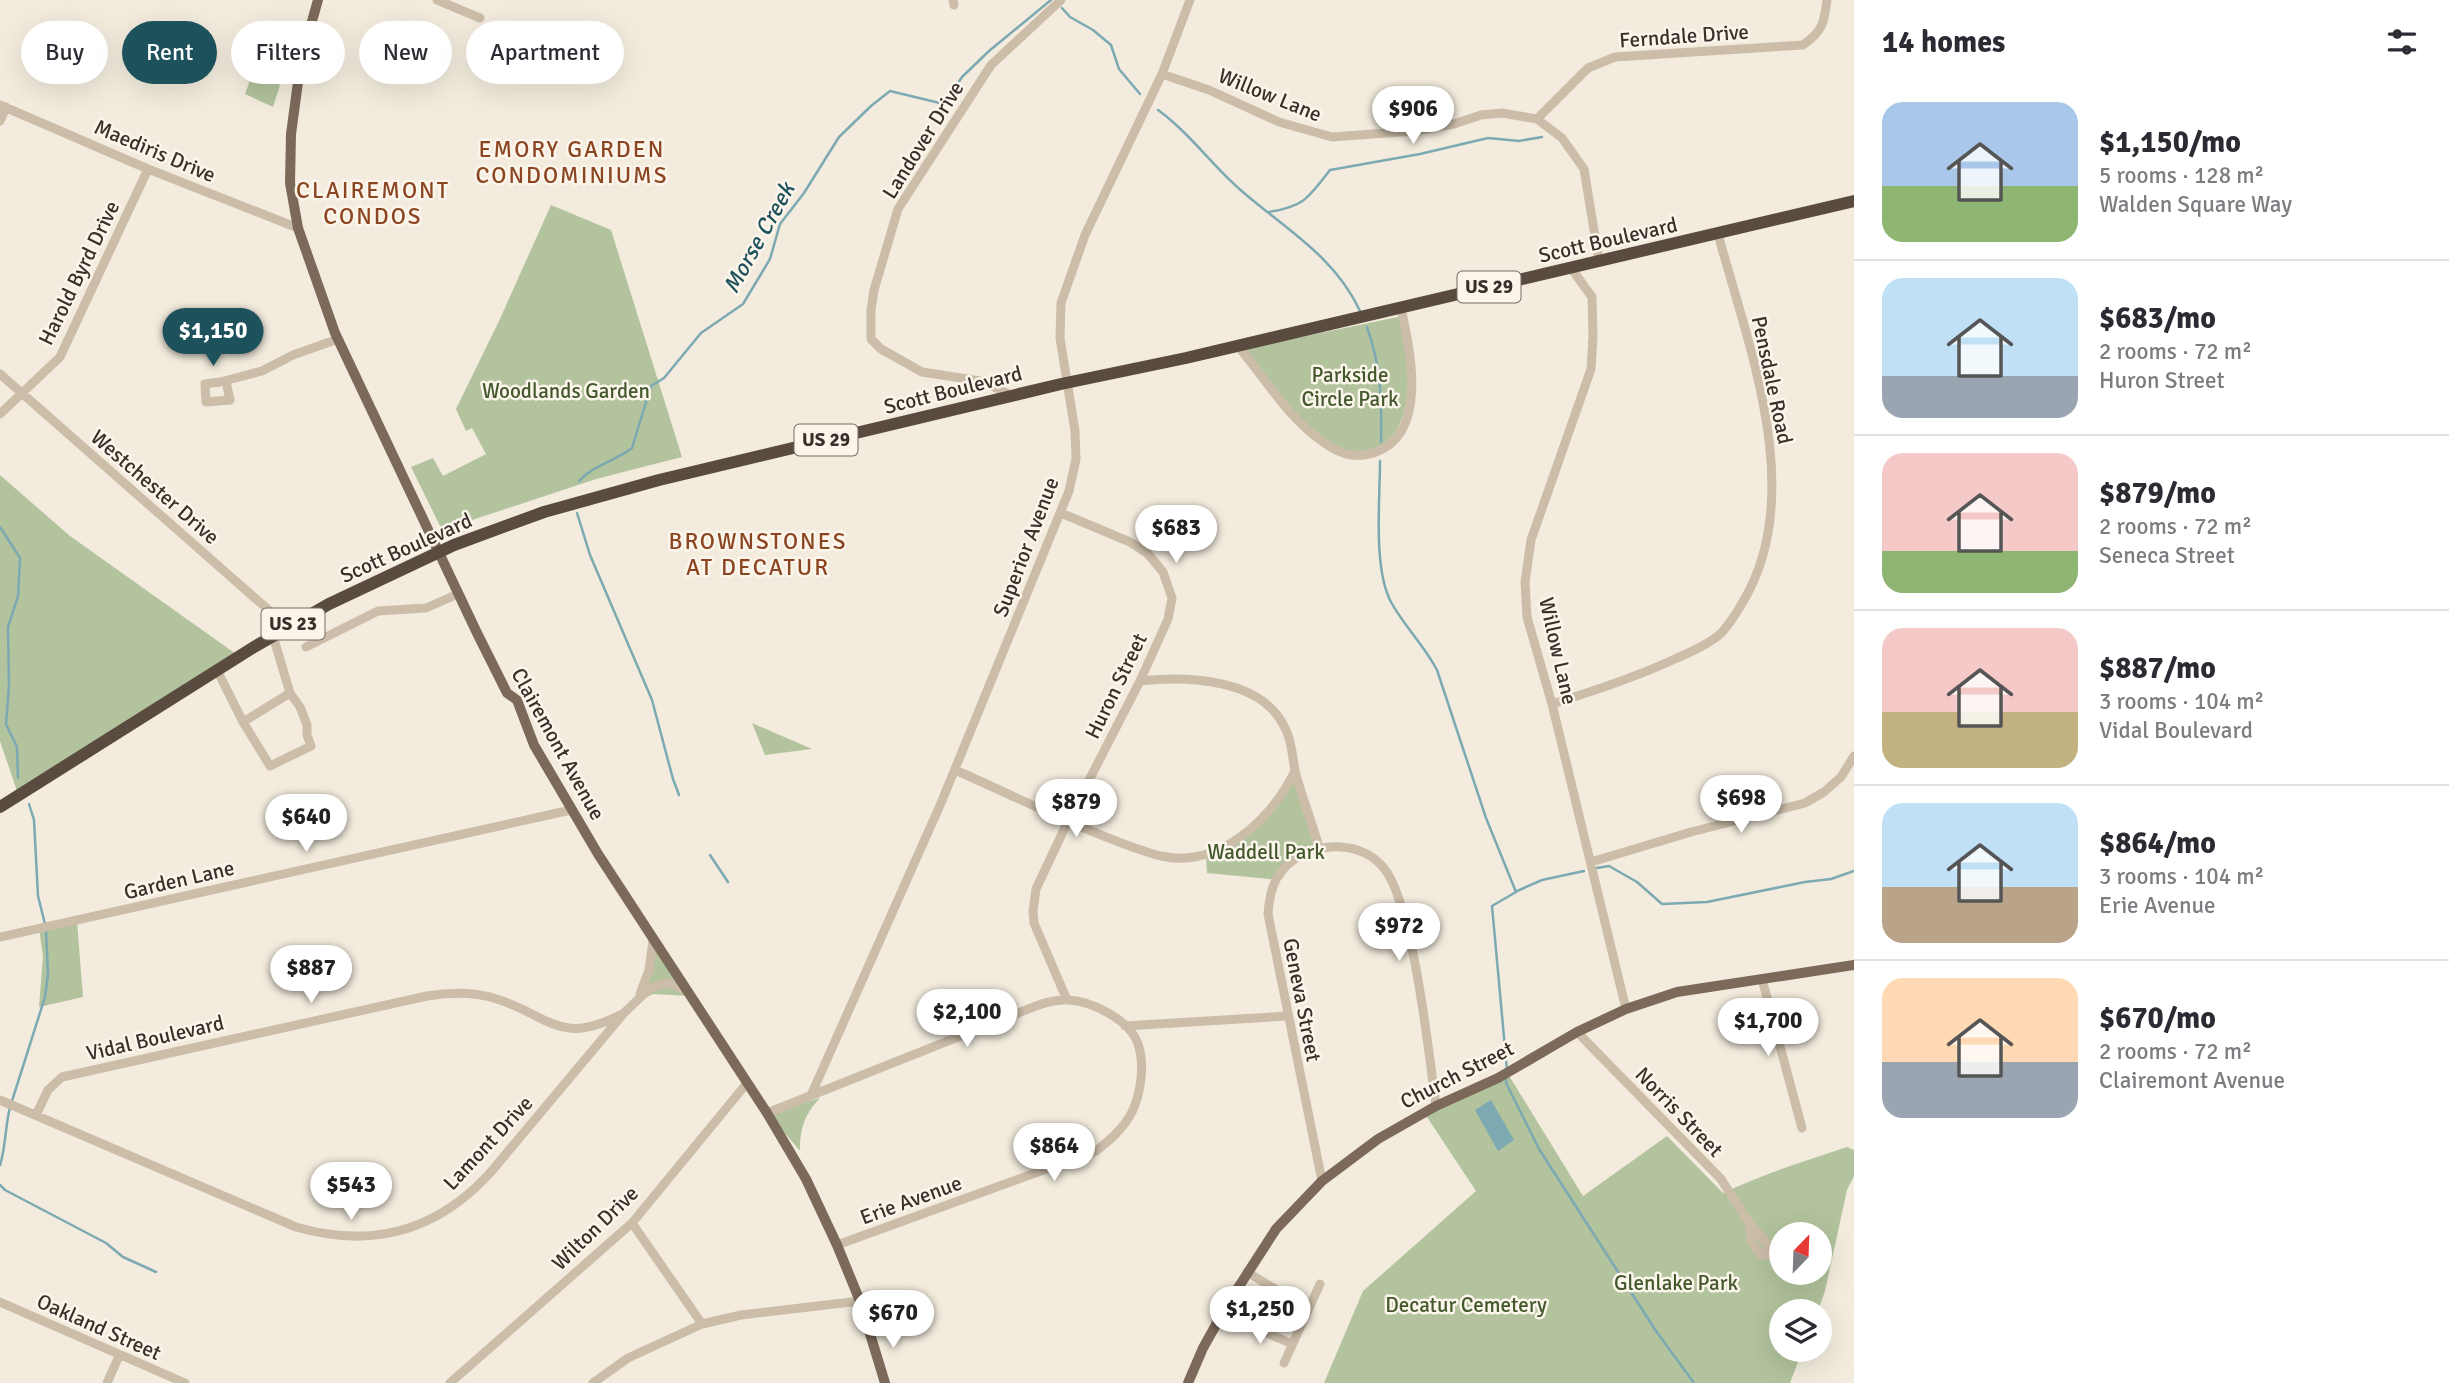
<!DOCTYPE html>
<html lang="en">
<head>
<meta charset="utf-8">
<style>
  body { margin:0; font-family:Signika,sans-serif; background:#f7f7f7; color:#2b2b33; height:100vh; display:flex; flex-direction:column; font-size:26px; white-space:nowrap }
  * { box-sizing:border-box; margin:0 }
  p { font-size:23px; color:#7c7c81 }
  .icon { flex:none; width:38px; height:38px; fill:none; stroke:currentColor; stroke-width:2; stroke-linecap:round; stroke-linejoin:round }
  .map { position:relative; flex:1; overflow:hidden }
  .side { display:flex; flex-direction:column; background:#fff; width:595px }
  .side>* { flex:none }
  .top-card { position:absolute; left:21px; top:21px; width:665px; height:63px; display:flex; gap:14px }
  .needle { width:46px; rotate:23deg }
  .tools { position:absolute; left:1769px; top:1222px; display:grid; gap:14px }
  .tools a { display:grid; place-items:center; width:63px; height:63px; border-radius:50%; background:#fff; box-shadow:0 7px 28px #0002; font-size:35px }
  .price { position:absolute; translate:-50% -60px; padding:0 16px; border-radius:24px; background:#fff; color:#222; font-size:23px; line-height:46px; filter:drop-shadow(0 2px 4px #0008) }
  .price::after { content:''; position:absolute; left:50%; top:42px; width:21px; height:16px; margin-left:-10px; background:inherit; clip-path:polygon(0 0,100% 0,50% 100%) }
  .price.selected { background:#1d515c; color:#fff }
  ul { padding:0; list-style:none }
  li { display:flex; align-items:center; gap:21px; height:175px; padding:0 28px }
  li+li { border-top:2px solid #e1e1e2 }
  li span { display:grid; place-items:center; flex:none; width:196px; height:140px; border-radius:21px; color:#555 }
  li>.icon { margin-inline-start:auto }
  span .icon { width:84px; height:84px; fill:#fffc; stroke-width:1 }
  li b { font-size:30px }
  h2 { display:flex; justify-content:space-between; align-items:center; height:84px; padding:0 28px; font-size:30px }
  .pill { padding:0 24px; border-radius:32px; background:#fff; box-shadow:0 7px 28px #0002; font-size:24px; line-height:63px }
  .pill.selected { background:#1d515c; color:#fff }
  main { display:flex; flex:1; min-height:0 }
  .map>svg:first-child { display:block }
  .green { fill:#b2c39d; fill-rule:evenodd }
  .water { fill:#7ca9b2 }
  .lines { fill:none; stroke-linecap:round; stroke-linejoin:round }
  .stream { stroke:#7ca9b2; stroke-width:2.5 }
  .minor { stroke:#ccbda9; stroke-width:9 }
  .major { stroke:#7c695a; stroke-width:10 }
  .highway { stroke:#5a4b40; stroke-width:12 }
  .labels { text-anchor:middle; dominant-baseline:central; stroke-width:5; stroke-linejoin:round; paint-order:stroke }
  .shield { fill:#fbf5eb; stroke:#736b63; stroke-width:2 }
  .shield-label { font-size:19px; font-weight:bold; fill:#393029 }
  .street-label { font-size:21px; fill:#393029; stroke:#fbf5eb }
  .park-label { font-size:21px; fill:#43582c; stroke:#fbf5eb }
  .neighbourhood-label { font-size:23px; letter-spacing:2px; fill:#8b4520; stroke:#fbf5eb }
  .water-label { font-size:23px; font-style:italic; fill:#1d515c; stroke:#fbf5eb }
</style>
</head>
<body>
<main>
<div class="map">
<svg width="1854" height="1383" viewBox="0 0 1854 1383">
  <rect width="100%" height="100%" fill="#f3ecde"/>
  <!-- green -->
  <path class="green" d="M253,72l27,13 -7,22 -28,-13z
    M551,205l60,25 71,227 -86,22 -154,51 -31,-63 22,-9 10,18 43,-22 -14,-26 -6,3 -10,-22 43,-88z
    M1407,315c4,38 11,123 -36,135 -8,2 -24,3 -31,0 -42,-21 -69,-67 -97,-101z
    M0,475l70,61 166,118 -216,146 -20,-59z
    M752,723l60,26 -47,6z
    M1294,780l22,65 -17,10 -18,25 -74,-7 -1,-18 19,-4 7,-5z
    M77,921l6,76 -44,10 4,-51 -4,-27z
    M655,940l35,56 -37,-2 -20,10 7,-11z
    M1508,1074l75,122 84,-60 56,57c40,-19 82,-32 124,-46l7,3v26l-7,14 -22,101 -7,20h-36v38h21l-13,34h-466l39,-92 113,-100 -53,-80zM1782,1234h38v38h-38z
    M820,1098c-16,17 -20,31 -20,53l-33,-39z"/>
  <!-- water -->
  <path class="water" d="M1491,1100l23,40 -16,11 -23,-41z"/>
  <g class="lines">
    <!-- stream -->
    <path class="stream" d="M1062,8l8,9 23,13 18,15 8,24 21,25
      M1158,110c33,24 55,57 86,83 43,37 91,64 116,118
      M1269,212c36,-6 39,-14 61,-42l90,-16 68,-16 31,3 23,-4
      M1367,327c14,39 15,74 14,115
      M1380,461c0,39 -7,107 11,141 13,24 33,43 46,68l49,148 30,74 -24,14 15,164
      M579,481c13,-15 36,-20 53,-33l19,-62 13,-8 37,-45 42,-29 27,-45 10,-35 24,-31 35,-56 32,-31 19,-15 54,13 18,-27 27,-26 62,-51
      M577,513l13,42 62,145 21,79 6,16
      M0,527l20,31 -2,38 -10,31 1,58 -3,39 11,23 1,31
      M29,804l5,16 4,76 7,28
      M710,855l18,27
      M1597,868l12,-2 28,16 25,22 45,-2 98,-20 26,-3 23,-8
      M1517,891l25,-11 42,-9
      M1506,1077v6l33,66 117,182 38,52
      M12,1101l33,-104 3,-23 -2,-43
      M0,1165c6,-19 5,-38 10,-58
      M0,1185l5,5 101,53 17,14 33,15"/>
    <!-- minor -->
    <path class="minor" d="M437,0l43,18
      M953,0l1,5
      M1162,74l47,16 70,32 53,15 82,-6 40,-7 27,-9 21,-2 35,6 25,19 22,31 15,92
      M0,105l148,64 150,59
      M1537,119l51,-51 27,-11 188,-12c20,-14 21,-22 24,-45
      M0,121l6,-14
      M1571,268l21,29 1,39 -2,33 -60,171 -6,42 2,35 25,87 74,305
      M1237,345c29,34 51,74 89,99 16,11 31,15 50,8 53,-20 34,-102 25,-144
      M0,374l288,253
      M226,381l4,19 -24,2 -1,-18 15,-2 42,-11 31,-16 45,-16
      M1014,396l-34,-15 -58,-9 -41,-23 -10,-10v-29l3,-20 24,-81 93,-144 70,-65
      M0,414l60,-57 88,-188
      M1061,513l69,29 18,12 15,18 9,26 -4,21 -28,62 -72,140 -32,68 -3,22 1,12 33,77
      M306,647l72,-36 48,-3 32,-14
      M217,670l26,52 27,44 41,-20 -4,-11v-10l-7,-18 -10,-14 -17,-57
      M1140,681c47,-5 122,-3 145,47 8,15 7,31 11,47 7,24 16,48 23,72
      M1552,704c42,-13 85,-27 125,-46 14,-6 30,-13 42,-23 10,-9 18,-23 25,-35 63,-107 4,-255 -26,-366
      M243,722l47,-29
      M955,770c46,20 90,42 136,61 23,9 46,19 70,25 59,13 110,-37 134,-85
      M1591,862l100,-30 114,-29 19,-11 17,-15 13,-21
      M0,937l571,-127
      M1762,979l40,149
      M640,994l9,-24 4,-30
      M1125,1026l162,-10
      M1577,1032l144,147 28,44 20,23 -3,9h-5l-10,-15 -2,-17
      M812,1093l129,-290 128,-312 7,-32 -1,-28 -15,-93 1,-35 24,-68 77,-161 28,-74
      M0,1100l296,127c76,22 141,4 194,-54l134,-160 26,-25 17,-5 19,7
      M767,1113l254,-101c15,-6 30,-13 47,-12 24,1 62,20 70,44 7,20 3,49 -6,68 -9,17 -22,28 -36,39l-259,94
      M36,1115l12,-25 14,-13 365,-81c24,-4 47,-4 70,3 53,17 63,47 123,16
      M1322,1181l-54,-267c2,-28 9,-47 36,-60 25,-12 59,-10 79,13 30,34 46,188 53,239
      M632,1223l70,101
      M1247,1272l61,37
      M0,1302l185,81
      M1240,1321l52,23
      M1284,1363l36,-79
      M107,1383l12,-27
      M450,1383l182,-160 115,-140
      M593,1383l35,-25 74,-34 39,-9 119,-14"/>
    <!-- major -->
    <path class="major" d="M318,0l-17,60 -10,74 -1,49 8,45 37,105 142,300 30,60 10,7 17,45 64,109 169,259 39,66 31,66 23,56 25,82
      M1188,1383l15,-35 24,-43 49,-76 46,-48 56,-42 58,-33 62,-28 79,-46 49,-23 51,-17 177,-27"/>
    <!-- highway -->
    <path class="highway" d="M0,807l254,-160 75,-43 125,-59 90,-33 115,-32 306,-73 96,-23 125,-26 668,-157"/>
  </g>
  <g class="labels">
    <!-- shield labels -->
    <g class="shield">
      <rect x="1457.5" y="271.5" width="63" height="31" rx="5"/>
      <rect x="794.5" y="424.5" width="63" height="31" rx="5"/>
      <rect x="261.5" y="608.5" width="63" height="31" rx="5"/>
    </g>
    <g class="shield-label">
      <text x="1489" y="287">US 29</text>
      <text x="826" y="440">US 29</text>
      <text x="293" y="624">US 23</text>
    </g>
    <!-- street labels -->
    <g class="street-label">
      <text transform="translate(1684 36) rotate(-4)">Ferndale Drive</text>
      <text transform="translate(1270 95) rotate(22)">Willow Lane</text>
      <text transform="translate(923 140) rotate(-58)">Landover Drive</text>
      <text transform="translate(155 151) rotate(23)">Maediris Drive</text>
      <text transform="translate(1608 240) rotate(-13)">Scott Boulevard</text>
      <text transform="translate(79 273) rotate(-64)">Harold Byrd Drive</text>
      <text transform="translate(1772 380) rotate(78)">Pensdale Road</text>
      <text transform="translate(953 390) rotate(-14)">Scott Boulevard</text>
      <text transform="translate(155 487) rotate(41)">Westchester Drive</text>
      <text transform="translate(1026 547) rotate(-69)">Superior Avenue</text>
      <text transform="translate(406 548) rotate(-24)">Scott Boulevard</text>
      <text transform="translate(1558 651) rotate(77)">Willow Lane</text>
      <text transform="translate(1116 686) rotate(-64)">Huron Street</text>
      <text transform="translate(558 744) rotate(61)">Clairemont Avenue</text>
      <text transform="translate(179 880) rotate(-13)">Garden Lane</text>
      <text transform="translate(1302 1000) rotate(79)">Geneva Street</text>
      <text transform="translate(155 1038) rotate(-13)">Vidal Boulevard</text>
      <text transform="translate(1457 1075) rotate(-27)">Church Street</text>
      <text transform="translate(1679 1112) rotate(46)">Norris Street</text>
      <text transform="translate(488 1143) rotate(-47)">Lamont Drive</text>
      <text transform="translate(911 1200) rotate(-20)">Erie Avenue</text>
      <text transform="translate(595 1228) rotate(-44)">Wilton Drive</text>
      <text transform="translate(99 1327) rotate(24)">Oakland Street</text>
    </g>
    <!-- park labels -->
    <g class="park-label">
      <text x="1350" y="375">Parkside<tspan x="1350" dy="24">Circle Park</tspan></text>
      <text x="566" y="391">Woodlands Garden</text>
      <text x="1266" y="852">Waddell Park</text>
      <text x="1676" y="1283">Glenlake Park</text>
      <text x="1466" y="1305">Decatur Cemetery</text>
    </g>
    <!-- neighbourhood labels -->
    <g class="neighbourhood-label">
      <text x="572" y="149">EMORY GARDEN<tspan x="572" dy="26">CONDOMINIUMS</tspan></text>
      <text x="373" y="190">CLAIREMONT<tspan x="373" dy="26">CONDOS</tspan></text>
      <text x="758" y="541">BROWNSTONES<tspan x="758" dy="26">AT DECATUR</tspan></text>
    </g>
    <!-- water labels -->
    <g class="water-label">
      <text transform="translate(759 238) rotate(-61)">Morse Creek</text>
    </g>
  </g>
</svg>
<div class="tools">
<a><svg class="needle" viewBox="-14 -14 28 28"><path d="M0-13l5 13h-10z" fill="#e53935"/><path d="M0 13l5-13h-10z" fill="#7c7c81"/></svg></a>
<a><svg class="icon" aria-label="layers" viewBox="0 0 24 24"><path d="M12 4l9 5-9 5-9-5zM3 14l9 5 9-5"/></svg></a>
</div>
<b class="price" style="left:1413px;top:146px">$906</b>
<b class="price selected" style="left:213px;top:368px">$1,150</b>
<b class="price" style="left:1176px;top:565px">$683</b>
<b class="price" style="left:1741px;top:835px">$698</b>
<b class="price" style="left:1076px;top:839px">$879</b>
<b class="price" style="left:306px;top:854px">$640</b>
<b class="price" style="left:1399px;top:963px">$972</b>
<b class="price" style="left:311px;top:1005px">$887</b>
<b class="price" style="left:967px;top:1049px">$2,100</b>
<b class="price" style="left:1768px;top:1058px">$1,700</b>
<b class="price" style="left:1054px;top:1183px">$864</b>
<b class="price" style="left:351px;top:1222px">$543</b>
<b class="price" style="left:1260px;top:1346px">$1,250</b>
<b class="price" style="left:893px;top:1350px">$670</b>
<div class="top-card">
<a class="pill">Buy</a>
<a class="pill selected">Rent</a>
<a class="pill">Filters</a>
<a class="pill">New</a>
<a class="pill">Apartment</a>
</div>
</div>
<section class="side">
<h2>14 homes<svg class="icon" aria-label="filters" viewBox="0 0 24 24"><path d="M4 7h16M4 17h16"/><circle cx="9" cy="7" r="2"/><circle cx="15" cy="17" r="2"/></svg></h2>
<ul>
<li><span style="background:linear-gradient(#a9c7e8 60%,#8fb573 0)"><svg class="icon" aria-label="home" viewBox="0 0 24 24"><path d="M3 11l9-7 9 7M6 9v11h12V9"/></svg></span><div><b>$1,150/mo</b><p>5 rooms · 128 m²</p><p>Walden Square Way</p></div></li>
<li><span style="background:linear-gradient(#bfe0f5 70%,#9aa5b1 0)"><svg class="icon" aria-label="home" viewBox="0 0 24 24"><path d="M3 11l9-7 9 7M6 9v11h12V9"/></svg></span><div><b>$683/mo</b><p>2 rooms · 72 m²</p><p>Huron Street</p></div></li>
<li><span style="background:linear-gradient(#f6c9c9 70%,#8fb573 0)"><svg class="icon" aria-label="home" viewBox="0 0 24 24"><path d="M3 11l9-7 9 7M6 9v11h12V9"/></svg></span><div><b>$879/mo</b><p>2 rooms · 72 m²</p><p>Seneca Street</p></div></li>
<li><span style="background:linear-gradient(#f6c9c9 60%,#c2b280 0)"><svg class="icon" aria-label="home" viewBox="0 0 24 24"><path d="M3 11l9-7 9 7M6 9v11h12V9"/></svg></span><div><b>$887/mo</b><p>3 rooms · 104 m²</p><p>Vidal Boulevard</p></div></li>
<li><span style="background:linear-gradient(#bfe0f5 60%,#b9a48a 0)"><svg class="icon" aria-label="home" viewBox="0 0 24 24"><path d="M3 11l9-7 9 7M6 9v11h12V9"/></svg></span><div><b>$864/mo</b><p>3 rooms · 104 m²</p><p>Erie Avenue</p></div></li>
<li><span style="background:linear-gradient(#ffd9b3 60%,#9aa5b1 0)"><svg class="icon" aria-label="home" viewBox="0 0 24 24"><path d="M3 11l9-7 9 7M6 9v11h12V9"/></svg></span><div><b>$670/mo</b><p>2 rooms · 72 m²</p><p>Clairemont Avenue</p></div></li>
</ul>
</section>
</main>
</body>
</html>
